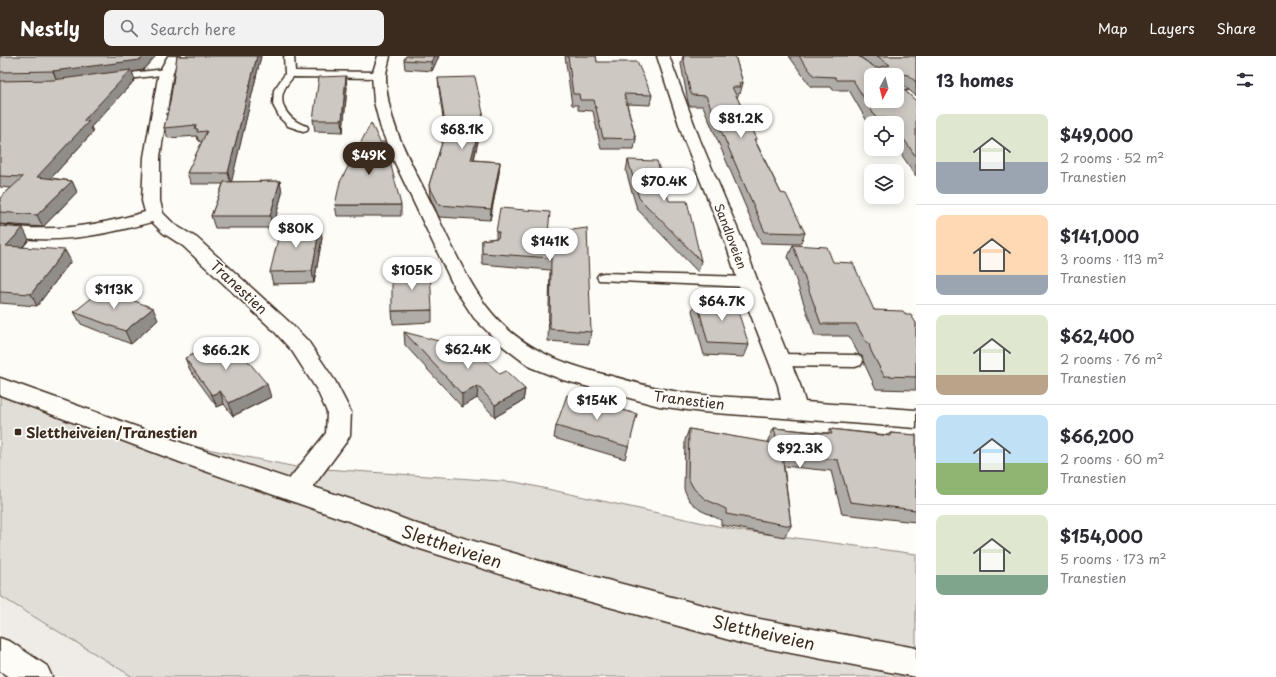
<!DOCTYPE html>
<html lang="en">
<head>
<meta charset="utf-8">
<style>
  body { margin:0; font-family:"Playpen Sans",sans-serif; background:#f2f2f3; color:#2b2b33; height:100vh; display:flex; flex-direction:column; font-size:15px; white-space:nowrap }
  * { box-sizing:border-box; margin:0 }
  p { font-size:13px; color:#7c7c81 }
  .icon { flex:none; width:22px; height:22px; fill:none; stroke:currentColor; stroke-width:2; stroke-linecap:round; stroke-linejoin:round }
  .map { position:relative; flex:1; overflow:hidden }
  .sheet { display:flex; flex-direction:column; background:#fff; width:360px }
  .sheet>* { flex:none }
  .needle { width:26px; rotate:187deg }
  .fabs { position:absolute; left:864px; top:12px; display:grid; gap:8px }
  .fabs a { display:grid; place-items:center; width:40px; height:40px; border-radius:8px; background:#fff; box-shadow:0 2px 10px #0003; font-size:20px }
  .price { position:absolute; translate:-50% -34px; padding:0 9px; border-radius:14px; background:#fff; color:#222; font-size:13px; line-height:26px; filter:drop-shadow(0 1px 2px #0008) }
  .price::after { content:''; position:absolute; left:50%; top:24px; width:12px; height:9px; margin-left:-6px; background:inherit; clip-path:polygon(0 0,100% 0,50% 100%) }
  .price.selected { background:#3b2a1e; color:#fff }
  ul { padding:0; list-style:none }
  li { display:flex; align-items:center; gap:12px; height:100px; padding:0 20px }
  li+li { border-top:1px solid #e1e1e2 }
  li span { display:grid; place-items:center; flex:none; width:112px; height:80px; border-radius:8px; color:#555 }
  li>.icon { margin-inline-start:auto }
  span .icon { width:48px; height:48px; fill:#fffc; stroke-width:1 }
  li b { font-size:17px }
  h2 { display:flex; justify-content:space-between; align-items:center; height:48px; padding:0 20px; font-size:17px }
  header { display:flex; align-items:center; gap:24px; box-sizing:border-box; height:56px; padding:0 20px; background:#3b2a1e; color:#fff }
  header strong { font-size:19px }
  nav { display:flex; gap:22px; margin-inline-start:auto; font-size:14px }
  .search { width:280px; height:36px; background:#f2f2f3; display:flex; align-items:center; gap:10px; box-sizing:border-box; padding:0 14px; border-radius:8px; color:#7c7c81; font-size:15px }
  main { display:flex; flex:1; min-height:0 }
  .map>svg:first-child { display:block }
  .built { fill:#efece7 }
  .green { fill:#e1ded7; stroke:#8e847a }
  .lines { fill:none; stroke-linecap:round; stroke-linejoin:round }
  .lane-casing { stroke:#3b2a1e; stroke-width:3 }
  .street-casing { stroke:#3b2a1e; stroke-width:3 }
  .secondary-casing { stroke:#3b2a1e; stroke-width:3 }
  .lane { fill:#fdfcf7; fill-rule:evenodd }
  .street { fill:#fdfcf7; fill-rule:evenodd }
  .secondary { fill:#fdfcf7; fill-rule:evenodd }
  .wall { fill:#b0aca7; stroke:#3b2a1e }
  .shaded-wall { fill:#908c88; stroke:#3b2a1e }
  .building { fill:#cdc8c2; stroke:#3b2a1e; fill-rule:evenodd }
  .poi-dot { fill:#3b2a1e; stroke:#fdfcf7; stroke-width:1.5 }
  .labels { text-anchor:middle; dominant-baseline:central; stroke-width:3.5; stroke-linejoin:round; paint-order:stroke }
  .far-street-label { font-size:12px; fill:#3b2a1e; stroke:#fdfcf7 }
  .street-label { font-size:14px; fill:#3b2a1e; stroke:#fdfcf7 }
  .poi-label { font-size:14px; font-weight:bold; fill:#3b2a1e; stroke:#fdfcf7; text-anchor:start }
  .near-street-label { font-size:17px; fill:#3b2a1e; stroke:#fdfcf7 }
</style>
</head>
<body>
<header>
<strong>Nestly</strong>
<div class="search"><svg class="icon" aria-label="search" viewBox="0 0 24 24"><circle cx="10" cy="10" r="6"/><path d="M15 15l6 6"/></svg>Search here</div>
<nav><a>Map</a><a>Layers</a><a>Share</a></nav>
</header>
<main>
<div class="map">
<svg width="916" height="621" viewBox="0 0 916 621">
  <rect width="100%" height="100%" fill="#fdfcf7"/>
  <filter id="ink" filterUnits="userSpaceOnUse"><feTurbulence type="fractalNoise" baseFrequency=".025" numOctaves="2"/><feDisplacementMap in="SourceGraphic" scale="8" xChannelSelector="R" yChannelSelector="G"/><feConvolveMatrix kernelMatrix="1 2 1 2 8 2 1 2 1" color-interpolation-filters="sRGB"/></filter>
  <g filter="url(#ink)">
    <!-- built -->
    <path class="built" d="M0,540l133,81h-133z"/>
    <!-- green -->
    <path class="green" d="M0,330l104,42 192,39 219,15 221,48 180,24v123h-783l-133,-81z"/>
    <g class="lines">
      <defs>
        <path id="lane" d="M284,0h10l1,15 84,1 5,3 -5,3 -86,-1c-3,4 -7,8 -9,13 -7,17 8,32 23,36l1,2 -1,2 -4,1 -15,-5 -8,-8 -7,-13 1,-15 11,-16z
          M166,13l3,1 2,2 -2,2 -57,7 -5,-3 5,-3z
          M604,217l144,4 5,2 2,3 -2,3 -5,2 -149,-7 -2,-3 2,-3z
          M779,298l76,1 6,2 2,4 -2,4 -6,2 -76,-1 -6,-2 -2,-4 2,-4z"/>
        <path id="street" d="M168,0h12l-7,16 -13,85v44l3,12 12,12 22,13 90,82 21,21 27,40 16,31 -1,23 -4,7 -42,57 -9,3 -9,-3 -4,-8 4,-8 40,-50 1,-21 -10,-22 -25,-39 -19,-21 -90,-84 -20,-13 -11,-11c-51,14 -100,23 -152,13v-10c50,8 97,1 145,-13l-3,-11 2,-44 15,-85z
          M378,0h12c-1,6 -4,14 -4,21 0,41 22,80 40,116 19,37 36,80 61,114 32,42 76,57 124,69 16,4 31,9 47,12 40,9 83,9 123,12l-3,-15 -40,-103 -12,-38 -42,-104 -27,-84h12l31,84 44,104 14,38 42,103 5,17 111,8v18l-214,-16 -43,-6 -96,-26 -33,-13 -30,-23 -26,-26 -19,-29 -60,-126 -14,-34 -7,-27 -2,-27z
          M916,25v8l-19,1v-8z"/>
        <path id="secondary" d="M0,322l202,72 163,54 52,20 156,47 171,45 172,32v29l-172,-33 -171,-47 -159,-50 -57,-23 -172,-60 -185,-69z
          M0,582l11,4 36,24 5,11h-43l-9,-6z"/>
      </defs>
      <!-- lane casing -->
      <use href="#lane" class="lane-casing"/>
      <!-- street casing -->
      <use href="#street" class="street-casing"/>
      <!-- secondary casing -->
      <use href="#secondary" class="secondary-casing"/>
      <!-- lane -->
      <use href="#lane" class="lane"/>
      <!-- street -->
      <use href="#street" class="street"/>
      <!-- secondary -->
      <use href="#secondary" class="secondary"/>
    </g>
    <!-- wall -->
    <path class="wall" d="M0,0l143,14 -11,2 3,8 -44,47 2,5 -42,46 21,3 5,11 -34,35 -43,-3v-26l11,-10 -11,-1z
      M177,0h84l-30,126 49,-1 2,12 -9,35h-58l-4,-12 12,-32h-32l-4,-11 15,-31h-2l-1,-2h-1l-1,-4 -29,2 -4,-10 6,-26z
      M406,0h33l-7,15 -27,-2 -1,-9z
      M565,0h31l1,6 55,33 -2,10 -23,-1 9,35 -2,10h-33l-8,-38 -15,-1v-5h-6z
      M683,0h52l8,27 -3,11 -1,-1 -2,5 20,41 -1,3 25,51 24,40 -5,11 -39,-1 -58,-137h-14l-1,-4 -7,-38z
      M789,0h69l9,6 -8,-6h57v40l-13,-11 -3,-1v2l15,14h1v76l-19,-28v-25h-26v5l-22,-38h-16l-2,-3h-20z
      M438,22l45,35 -1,10 -8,37 26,2 -1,11 -9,47 -51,-3 -9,-20 -1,-12 16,-52 -6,-44z
      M347,31l-4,45 -28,-1 -2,-11z
      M628,104l41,41 32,60 -3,11 -61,-63 -11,-38z
      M335,149h66v11h-64z
      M0,170l29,14 -6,7 48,14 -34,45 -37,-3z
      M320,170l2,12 -8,45 -41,1 -3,-12z
      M496,176l52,1 43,99 -2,12 -41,-3 2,-71 -68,-6v-24l14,-2z
      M793,189l40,17 41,48 32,5 10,8v67l-40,-1 -12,-26 -2,-7 -3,-1 -10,-19h-34l-27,-79z
      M696,242l53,47 -5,12 -40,-2 -12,-44z
      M432,254v12l-39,2 -1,-13z
      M74,256l84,8 -27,24 -50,-20z
      M404,276l73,25 23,17 25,15 -2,12 -28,16 -18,-19 -15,9 -57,-62z
      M185,302l86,39 -38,19 -9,-12 -7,3 -27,-37z
      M637,358l-12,45 -71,-21 2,-12z
      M774,372l54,5 2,-4 58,6 2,-2 26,2v87l-74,-8 -11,-43 -47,-5 7,60 -7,11 -63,-12v-5l-21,-10 -11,-10 -5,-11 1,-49 4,-11 80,14 -1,-3z"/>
    <!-- shaded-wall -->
    <path class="shaded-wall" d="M144,0h12l-13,14 -11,2 3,8 -44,47 2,5 -51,56 -5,-11 46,-56 -26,-39 -4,-11z
      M257,0h4l-30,128 -3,-11z
      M434,0h5l-7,15 -1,-9z
      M346,20l1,11 -4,45 -1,-12z
      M483,57l-1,10 -11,48v-11z
      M500,106l-1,11 -9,47 1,-11z
      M72,125l5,11 -34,35 -6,-12z
      M280,125l2,12 -9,35 -3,-12z
      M320,170l2,12 -8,45 -2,-12z
      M23,172l6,12 -17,17 -6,-11z
      M65,194l6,11 -34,45 -6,-12z
      M153,252l5,12 -27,24 -6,-13z
      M267,328l4,13 -38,19 -4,-13z
      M478,330l-1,12 -15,9v-13z
      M525,333l-2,12 -28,16v-12z
      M220,335l4,13 -7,3 -5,-12z"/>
    <!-- building -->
    <path class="building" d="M0,0h144l-4,4 -87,11 -53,1z
      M177,0h80l-29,117h-41l20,-42 -10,1 1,-3h-3l1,-4 -32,3 6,-26z
      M406,0h28l-3,6 -27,-2z
      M568,0h28l1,6h40l15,33 -28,-1 12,45 -33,-1 -9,-38h-14l-1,-6h-6z
      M683,0h52l8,27h-4l1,4h-8l25,52h-3l27,54 5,1 19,39 -40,-1 -59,-136 -14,-1 -2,-4z
      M799,0h59l18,12 14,-3 -13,-9h39v26l-8,-7 -7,-1 -1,12 15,14h1v57l-19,-28v-6h-4l-2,-2 -4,-1 -1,-2h-10l-23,-38h-16l-2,-3 -21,-1zM871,19h26v26h-26z
      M131,14l-48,51h6l-52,56 35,4 -35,34 -37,-3v-14l23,-21 -23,-1v-95l53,-1z
      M346,20l-4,44h-29l6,-43z
      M475,21l8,36 -12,47 29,2 -9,47 -52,-4 -10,-20 17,-55 -8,-52z
      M371,67l9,19h5l16,63h-66l5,-23z
      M628,104l29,1 12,40h18l14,60 -62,-63z
      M280,125l-10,35h-59l13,-34z
      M500,152l50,4 -2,21 39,-5 4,104 -41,-3 1,-71 -69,-5v-13l16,-2 1,-6h-3z
      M0,170l23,2 -17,18 59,4 -34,44 -31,-2z
      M320,170l-8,45 -42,1 11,-45z
      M793,189l34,2 6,15 20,1 21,47 29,1 3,4h5l5,8v54l-32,-1 -13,-25 -2,-7 -3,-2 -10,-18h-35z
      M430,215l2,39 -40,1v-39z
      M103,233l50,19 -28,23 -51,-19z
      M696,242l38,1 15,46 -41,-2z
      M404,276l65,17 8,8 3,-2 20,19 6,-3 19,18 -30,16 -17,-19 -16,8z
      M229,282l38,46 -38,19 -9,-12 -8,4 -27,-37z
      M567,339l70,19 -8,33 -73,-21z
      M774,372l58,6 -2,-5 61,7 -1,-3 26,2v75l-66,-8 -12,-42 -56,-6 9,72 -65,-12v-5l-21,-10 -11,-10 -6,-11 1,-49 89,15z"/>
  </g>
  <!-- markers -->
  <rect class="poi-dot" x="14" y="372" width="8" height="8" rx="2"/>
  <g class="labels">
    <!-- far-street labels -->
    <g class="far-street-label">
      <text transform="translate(731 180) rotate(69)">Sandloveien</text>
    </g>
    <!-- street labels -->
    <g class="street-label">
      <text transform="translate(239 231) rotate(43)">Tranestien</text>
      <text transform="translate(689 344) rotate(7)">Tranestien</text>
    </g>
    <!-- poi labels -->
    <g class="poi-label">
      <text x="26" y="376">Slettheiveien/Tranestien</text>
    </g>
    <!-- near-street labels -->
    <g class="near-street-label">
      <text transform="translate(452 490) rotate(18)">Slettheiveien</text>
      <text transform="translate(764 576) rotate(13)">Slettheiveien</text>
    </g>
  </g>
</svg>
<div class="fabs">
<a><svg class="needle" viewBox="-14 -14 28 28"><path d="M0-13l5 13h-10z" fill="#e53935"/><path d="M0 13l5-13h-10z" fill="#7c7c81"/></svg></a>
<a><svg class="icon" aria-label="locate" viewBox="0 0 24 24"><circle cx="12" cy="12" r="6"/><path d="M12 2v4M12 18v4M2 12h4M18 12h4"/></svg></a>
<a><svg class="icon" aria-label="layers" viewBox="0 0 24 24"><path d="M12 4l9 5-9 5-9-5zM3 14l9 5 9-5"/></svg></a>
</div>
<b class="price" style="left:741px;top:83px">$81.2K</b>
<b class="price" style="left:462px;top:94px">$68.1K</b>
<b class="price selected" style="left:369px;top:120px">$49K</b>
<b class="price" style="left:664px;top:146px">$70.4K</b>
<b class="price" style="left:296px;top:193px">$80K</b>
<b class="price" style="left:550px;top:206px">$141K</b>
<b class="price" style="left:412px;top:235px">$105K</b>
<b class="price" style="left:114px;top:254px">$113K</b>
<b class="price" style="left:722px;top:266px">$64.7K</b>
<b class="price" style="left:468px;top:314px">$62.4K</b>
<b class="price" style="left:226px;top:315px">$66.2K</b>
<b class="price" style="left:597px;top:365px">$154K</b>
<b class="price" style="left:800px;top:413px">$92.3K</b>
</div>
<section class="sheet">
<h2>13 homes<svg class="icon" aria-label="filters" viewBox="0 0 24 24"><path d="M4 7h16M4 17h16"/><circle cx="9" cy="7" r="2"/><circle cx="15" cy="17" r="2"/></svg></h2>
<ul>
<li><span style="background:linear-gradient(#dfe7d0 60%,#9aa5b1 0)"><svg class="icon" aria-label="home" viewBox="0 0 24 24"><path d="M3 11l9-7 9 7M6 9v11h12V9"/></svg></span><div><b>$49,000</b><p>2 rooms · 52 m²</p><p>Tranestien</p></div></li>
<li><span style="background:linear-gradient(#ffd9b3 75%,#9aa5b1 0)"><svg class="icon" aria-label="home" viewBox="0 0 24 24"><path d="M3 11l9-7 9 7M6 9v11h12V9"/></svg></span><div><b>$141,000</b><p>3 rooms · 113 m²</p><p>Tranestien</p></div></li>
<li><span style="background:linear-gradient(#dfe7d0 75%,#b9a48a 0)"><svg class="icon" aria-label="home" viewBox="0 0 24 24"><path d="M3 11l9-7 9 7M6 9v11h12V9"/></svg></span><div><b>$62,400</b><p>2 rooms · 76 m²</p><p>Tranestien</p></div></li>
<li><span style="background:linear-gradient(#bfe0f5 60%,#8fb573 0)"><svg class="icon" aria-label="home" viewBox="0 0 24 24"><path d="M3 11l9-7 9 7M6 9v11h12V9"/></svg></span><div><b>$66,200</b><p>2 rooms · 60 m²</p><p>Tranestien</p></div></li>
<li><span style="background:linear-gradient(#dfe7d0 75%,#7fa58c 0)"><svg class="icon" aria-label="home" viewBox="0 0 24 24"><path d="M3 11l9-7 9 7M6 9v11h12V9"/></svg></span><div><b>$154,000</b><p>5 rooms · 173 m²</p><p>Tranestien</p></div></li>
</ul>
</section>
</main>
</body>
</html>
